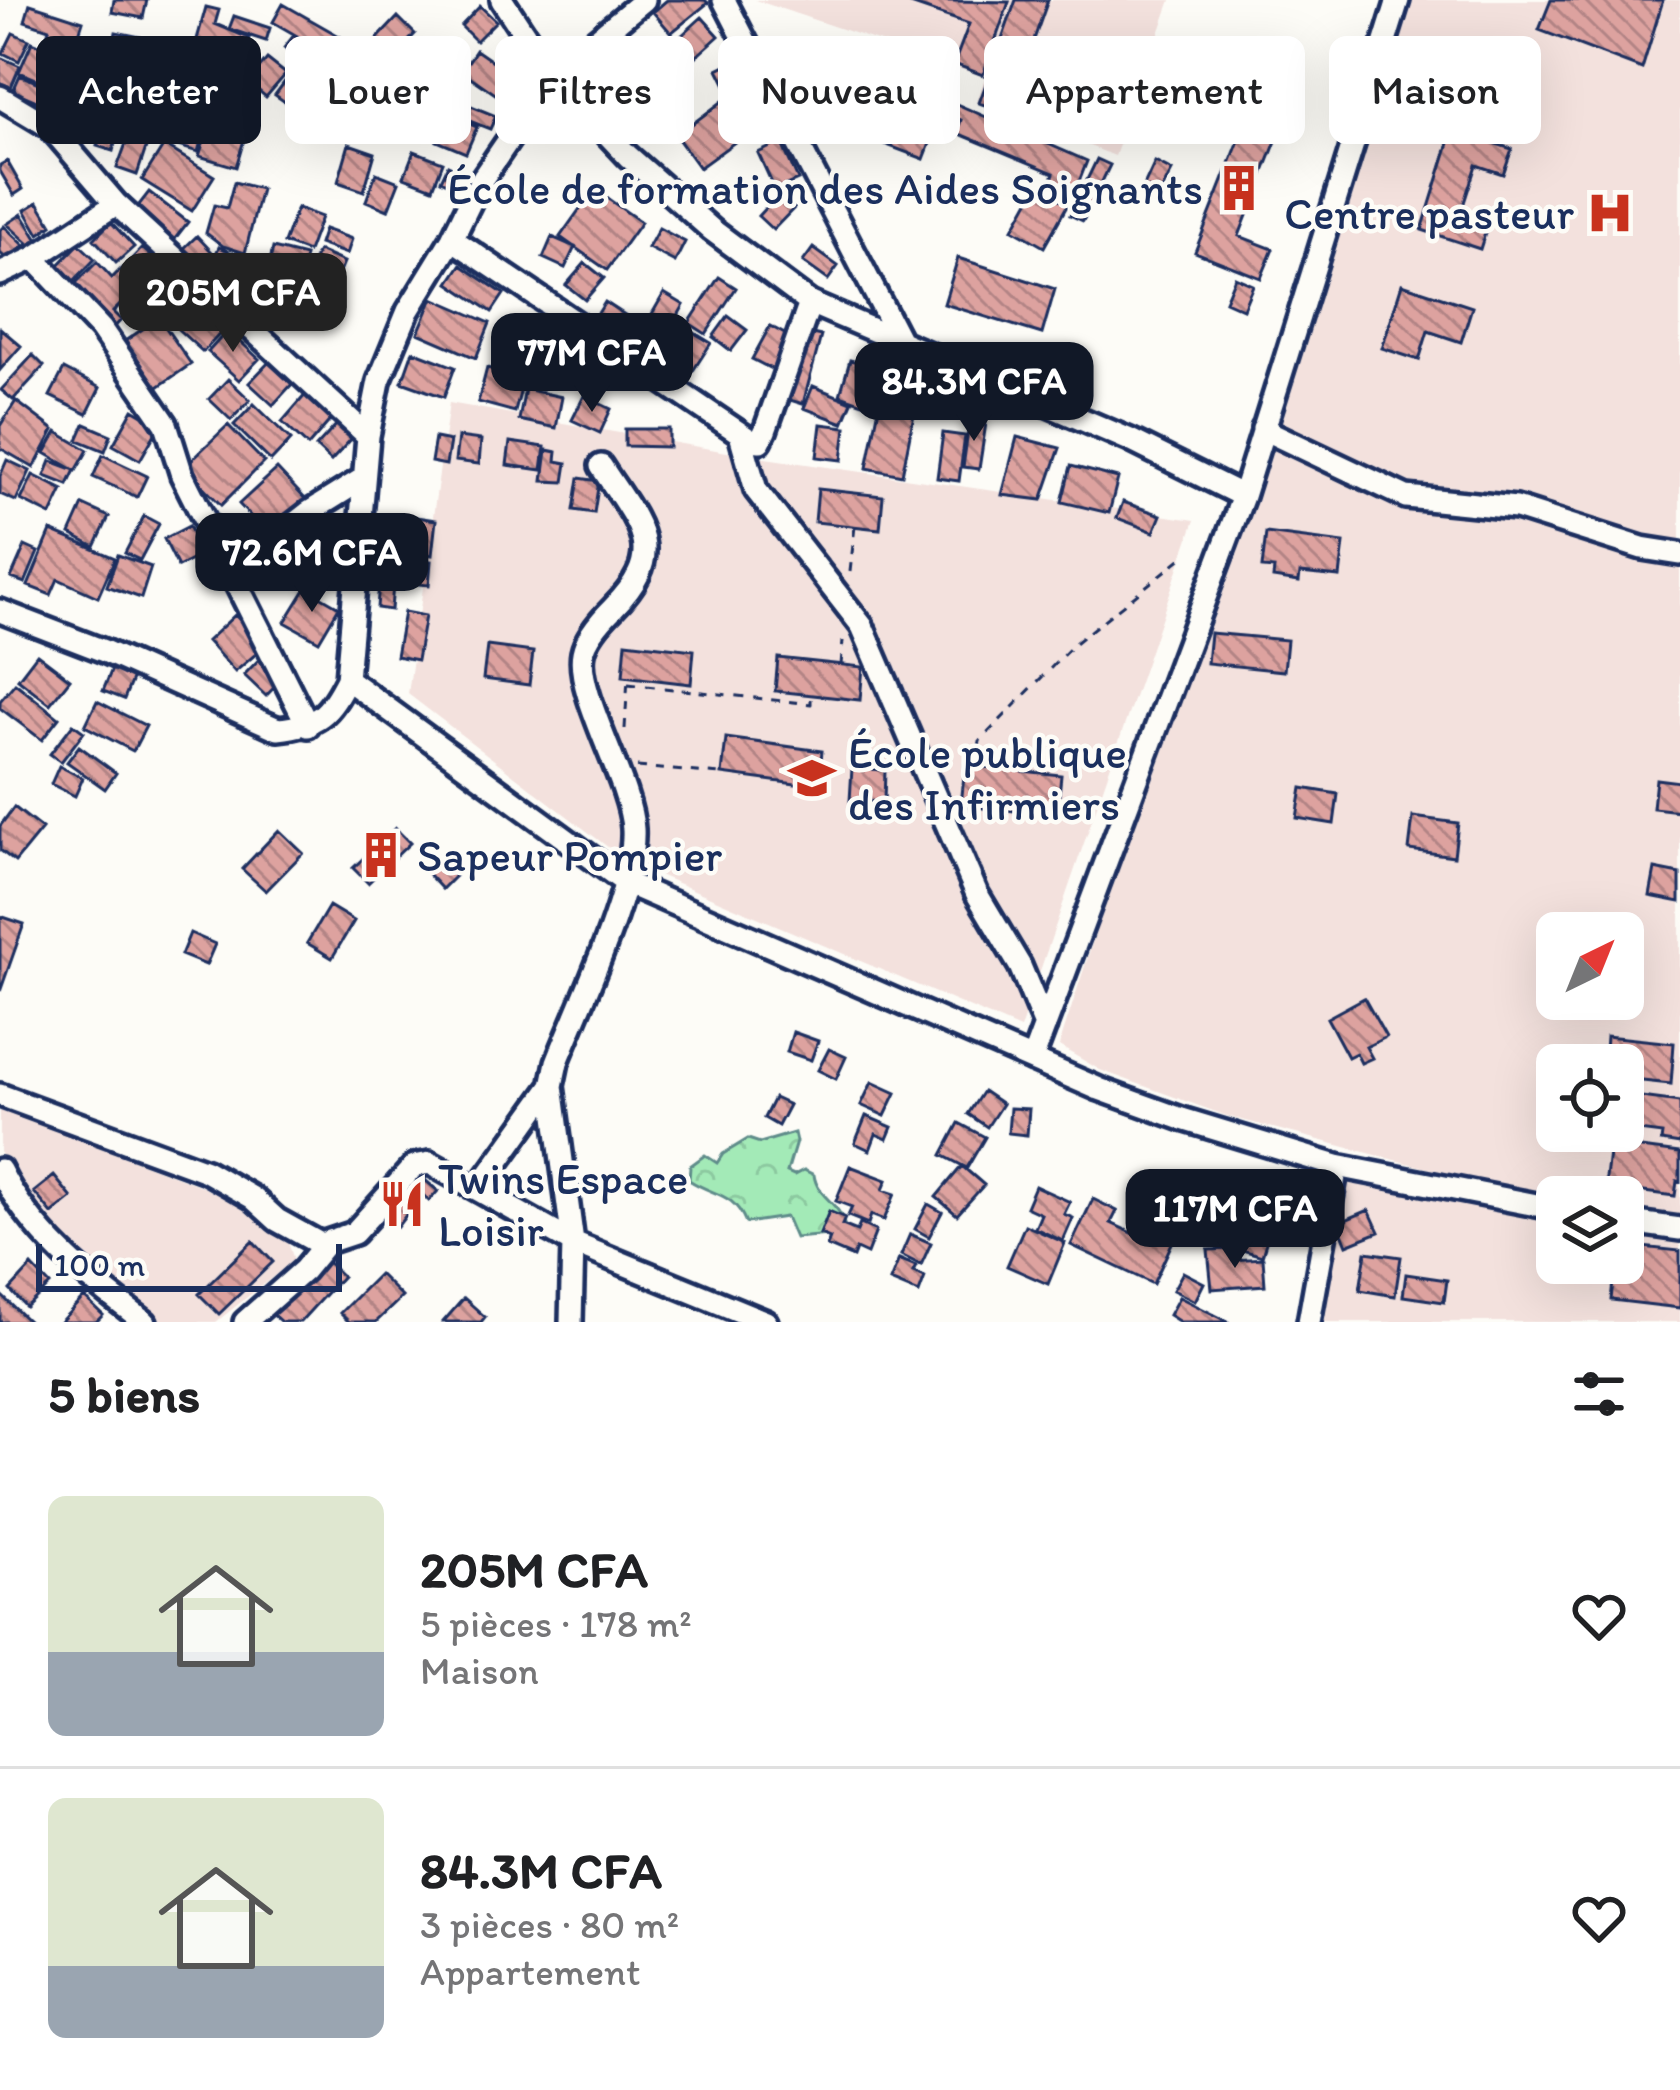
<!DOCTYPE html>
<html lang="fr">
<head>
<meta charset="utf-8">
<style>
  body { margin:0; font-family:Itim,sans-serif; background:#f6f6f6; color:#202124; height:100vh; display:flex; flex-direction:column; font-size:45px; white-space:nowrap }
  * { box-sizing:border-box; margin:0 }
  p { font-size:39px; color:#757577 }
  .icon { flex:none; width:66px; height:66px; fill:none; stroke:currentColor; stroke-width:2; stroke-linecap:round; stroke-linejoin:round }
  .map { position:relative; height:1322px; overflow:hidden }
  .panel { display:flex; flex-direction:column; background:#fff; flex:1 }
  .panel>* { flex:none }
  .top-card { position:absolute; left:36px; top:36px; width:1608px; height:108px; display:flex; gap:24px }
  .needle { width:78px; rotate:43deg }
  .fabs { position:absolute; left:1536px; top:912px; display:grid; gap:24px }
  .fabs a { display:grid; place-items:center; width:108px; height:108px; border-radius:18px; background:#fff; box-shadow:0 12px 48px #0002; font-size:60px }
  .scale { position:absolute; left:36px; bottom:30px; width:306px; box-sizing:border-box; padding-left:12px; border:6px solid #1b2f5e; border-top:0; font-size:33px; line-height:42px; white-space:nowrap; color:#1b2f5e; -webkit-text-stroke:9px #fdfcf7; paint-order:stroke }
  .price { position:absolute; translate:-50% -102px; padding:0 27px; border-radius:24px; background:#111827; color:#fff; font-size:39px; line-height:78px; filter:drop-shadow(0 3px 6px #0008) }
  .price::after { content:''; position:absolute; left:50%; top:72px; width:36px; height:27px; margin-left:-18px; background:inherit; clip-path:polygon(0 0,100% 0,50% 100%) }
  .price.active { background:#222; color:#fff }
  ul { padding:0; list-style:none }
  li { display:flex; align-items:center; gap:36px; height:300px; padding:0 48px }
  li+li { border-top:3px solid #e0e0e0 }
  li span { display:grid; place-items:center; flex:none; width:336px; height:240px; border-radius:18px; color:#555 }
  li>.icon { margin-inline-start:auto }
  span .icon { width:144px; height:144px; fill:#fffc; stroke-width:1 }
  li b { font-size:51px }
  h2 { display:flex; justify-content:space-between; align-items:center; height:144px; padding:0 48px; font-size:51px }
  .tag { padding:0 42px; border-radius:18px; background:#fff; box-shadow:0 12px 48px #0002; font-size:42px; line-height:108px }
  .tag.active { background:#111827; color:#fff }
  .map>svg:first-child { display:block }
  .built { fill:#f3e1dd; fill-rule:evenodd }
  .forest { fill:url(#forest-crowns); stroke:#5f8c8a; stroke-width:3 }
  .building { fill:url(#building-back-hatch); stroke:#1b2f5e; stroke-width:3 }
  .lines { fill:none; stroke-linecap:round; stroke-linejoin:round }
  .minor-casing { stroke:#1b2f5e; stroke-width:30 }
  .path { stroke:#1b2f5e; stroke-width:3; stroke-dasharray:9 9; stroke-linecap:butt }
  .minor { stroke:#fdfcf7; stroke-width:21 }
  .labels { text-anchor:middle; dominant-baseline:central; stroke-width:9; stroke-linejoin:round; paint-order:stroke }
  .poi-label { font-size:45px; fill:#1b2f5e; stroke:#fdfcf7; text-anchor:start }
</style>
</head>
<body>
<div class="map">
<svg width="1680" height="1322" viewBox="0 0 1680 1322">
  <defs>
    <pattern id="forest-crowns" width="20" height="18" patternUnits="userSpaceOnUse" patternTransform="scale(3)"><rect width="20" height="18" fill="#a3eab7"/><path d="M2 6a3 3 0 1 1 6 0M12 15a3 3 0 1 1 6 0" fill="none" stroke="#8cc9a0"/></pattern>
    <pattern id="building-back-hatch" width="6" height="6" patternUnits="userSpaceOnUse" patternTransform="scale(3)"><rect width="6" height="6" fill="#dda29f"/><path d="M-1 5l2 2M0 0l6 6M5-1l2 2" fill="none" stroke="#b28485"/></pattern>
  </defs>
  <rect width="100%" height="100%" fill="#fdfcf7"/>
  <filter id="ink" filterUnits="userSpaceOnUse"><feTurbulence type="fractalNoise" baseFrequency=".00833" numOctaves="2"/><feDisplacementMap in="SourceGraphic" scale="24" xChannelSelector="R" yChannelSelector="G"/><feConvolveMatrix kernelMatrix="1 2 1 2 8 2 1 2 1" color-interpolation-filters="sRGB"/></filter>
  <g filter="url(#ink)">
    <!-- built -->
    <path class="built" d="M755,0h416l-56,156 -138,-54 8,-25z
      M1397,0h283v1219l-57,-9v-13l-66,3 -24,-4 -306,-80 -127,-46 -41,-24zM1557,933h66v66h-66zM1557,1065h66v66h-66z
      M449,403l295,52 451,65 -175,509 -394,-168 -218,-167z
      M0,1109l201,77 68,36 18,17 7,21 -78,62h-57l-60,-43 -61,-62 -38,-65z
      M1326,1172l231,45v46h66v-33l57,11v81h-364z"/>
    <!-- forest -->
    <path class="forest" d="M794,1133l2,9 -9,30 7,3 10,-5 10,5c3,22 26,28 30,49l-15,11 -34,3 -9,-21 -40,6c-13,-32 -31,-26 -57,-43l1,-14 15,-11 12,8 6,-9 25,-15 12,4z"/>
    <!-- building -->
    <path class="building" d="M114,0h33l-4,18 -31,-6z
      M667,0h38l3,3 -37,30 -18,-21z
      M899,0l110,2 -26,73 -29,-11 15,-40z
      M1016,0h32l-21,59 -28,-11z
      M1551,0h112l-21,69 -103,-39z
      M30,4l53,17 -11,35 -28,-10 5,-17 -24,-8z
      M283,4l72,41 -11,18 -71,-41z
      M480,6l16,15 -20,20 -15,-15z
      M206,7l13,3 -4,14 34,14 -5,18 -48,-13z
      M234,16l36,12 -4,13 -37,-12z
      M398,17l17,17 -32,34 -18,-16z
      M702,17l17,19 -31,28 -17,-19z
      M116,32l24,5 -14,68 -14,-3 6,-28 -10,-2z
      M13,33l16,7 -10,21 -16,-8z
      M294,35l40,31 -10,14 -40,-32z
      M32,42l38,16 -12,30 -39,-16z
      M423,43l34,19 -24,43 -46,-29 13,-23 13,8z
      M476,50l39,27 -14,21 -39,-27z
      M146,53l61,13 -6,29 -61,-13z
      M0,57l20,9 -9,21 -11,-4z
      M740,58l12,22 -23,11 -11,-22z
      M78,59l29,9 -2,6 10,3 -7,22 -38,-13z
      M267,59l19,15 -20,23 -18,-15z
      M297,65l22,15 -21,31 -23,-16z
      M848,65l98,37 -22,57 -98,-37z
      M20,75l40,17 -7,16 -40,-17z
      M989,76l83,32 -11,27 -82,-32z
      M740,88l24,33 -65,47 -23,-32z
      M142,89l24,6 -9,35 -23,-6z
      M397,91l48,20 -11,27 -49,-20z
      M175,93l76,23 -15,51 -37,-11 10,-31 -40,-12z
      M656,95l18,25 -29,20 -18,-25z
      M454,99l42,17 -6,13 -41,-16z
      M952,102l135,59 -12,31 -24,-10 3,-9 -97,-40 4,-13 -14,-5z
      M99,113l24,1 -10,37 -16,-5 2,-8 -7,-2z
      M172,114l16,6 -4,13 18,5 -4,14 -34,-10z
      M448,115l29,12 -11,26 -29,-12z
      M1244,128l32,13 -37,95 34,13 -12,29 -66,-26z
      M1453,130l59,19 -9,25 -27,-9 -16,50 28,9 -8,25 -58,-19z
      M128,138l19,7 -10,30 -20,-7z
      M781,142l17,38 -23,10 -17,-37z
      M349,144l26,9 -11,38 -26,-9z
      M164,145l50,31 -22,35 -50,-31z
      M414,151l29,11 -10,26 -29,-11z
      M1097,159l13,6 -27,56 -13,-6z
      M7,161l16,28 -9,6 -14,-24v-6z
      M1155,162l17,9 -12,23 -16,-8z
      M448,165l22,10 -8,15 -21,-10z
      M376,173l23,9 -11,28 -22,-9z
      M234,182l27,7 -16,64 -22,-7 -17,-13 8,-28 13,3z
      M1037,186l31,18 -24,43 -31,-18z
      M594,189l47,33 -34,48 -47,-33z
      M149,192l39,30 -17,22 -39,-30z
      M777,195l21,9 -25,26 -15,-14z
      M38,202l14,23 -13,9 -14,-24z
      M297,208l24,9 -13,35 -24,-9z
      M22,214l19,31 -20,10 7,-12 -21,-19z
      M111,222l23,25 -18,16 -22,-24z
      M4,226l20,19 -15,16 -9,-8v-23z
      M659,228l26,14 -10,20 -27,-14z
      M324,229l28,10 -5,15 -28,-10z
      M197,236l15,16 -18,18 -16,-16z
      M552,237l23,10 -10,21 -22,-10z
      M79,244l16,15 -26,27 -16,-15z
      M219,247l26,12 -13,26 -25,-12z
      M142,248l25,23 -14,15 -25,-23z
      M273,248l32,8 -13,51 -31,-8z
      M813,248l25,18 -10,14 -25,-18z
      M318,251l26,11 -13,31 -27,-11z
      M958,258l97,31 -13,45 -98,-30z
      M97,262l15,16 10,-10 18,17 -27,27 8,8 -10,11 -42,-41z
      M585,263l19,15 -19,22 -19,-15z
      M461,265l43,29 -12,18 -43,-29z
      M719,277l17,11 -30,46 -17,-11z
      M1235,277l18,8 -10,24 -18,-8z
      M1402,284l70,23 -11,35 -33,-11 -9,29 -37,-12z
      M186,287l42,38 -25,27 -42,-38z
      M664,293l20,12 -16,28 -20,-12z
      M433,298l57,25 -14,35 -58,-25z
      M605,302l26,17 -17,28 -27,-16z
      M728,316l19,14 -16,21 -18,-14z
      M159,318l32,46 -36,25 -33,-46z
      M640,326l34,17 -13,26 -34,-18z
      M770,326l22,12 -7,38 -33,-17z
      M0,328l21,18 -21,24z
      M688,329l23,14 -26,40 -22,-14z
      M228,330l31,29 -20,21 -31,-28z
      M551,330l15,7 -14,30 -15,-7z
      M807,333l14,3 -18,68 -13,-4z
      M413,351l42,16 -11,30 -42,-15z
      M33,355l11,11 -31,34 -12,-10z
      M850,360l30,8 -11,37 -29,-10z
      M270,361l23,22 -20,22 -24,-22z
      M487,368l37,10 -9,34 -37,-10z
      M64,369l36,19 -13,26 -37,-18z
      M885,377l35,7 -18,91 -35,-7z
      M228,379l22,21 -19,20 -22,-21z
      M813,386l39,16 -9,21 -39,-15z
      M525,389l37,8 -6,31 -37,-8z
      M307,393l26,24 -25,29 -26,-24z
      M584,396l27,13 -11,24 -28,-13z
      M16,401l38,29 -20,38 -34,-20v-22z
      M254,404l37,36 -20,21 -37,-36z
      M133,409l27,16 -20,35 -27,-15z
      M970,417l16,6 -7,46 -16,-2z
      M339,422l15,14 -23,25 -15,-14z
      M85,424l26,11 -6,16 -27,-11z
      M821,424l25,3 -4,33 -25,-3z
      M228,425l36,37 -43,43 -37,-38z
      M625,429h44v18l-44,-1z
      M57,432l31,18 -12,21 -31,-18z
      M943,433l22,3 -6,45 -22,-3z
      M458,437l23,3 -2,24 -24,-3z
      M1017,437l43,11 -18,52 -40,-5z
      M435,438l15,3 -4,24 -15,-3z
      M510,442l35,5 -3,23 -35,-5z
      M547,450l10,2 -1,9 11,2 -3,19 -21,-1z
      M103,455l44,21 -10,21 -44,-20z
      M7,460l23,11 -14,30 -16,-7v-18z
      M51,461l24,9 -7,15 -23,-9z
      M1071,466l47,12 -9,35 -47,-11z
      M277,469l30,32 -38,35 -30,-32z
      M33,475l30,15 -12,25 -30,-15z
      M579,478l20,3 -5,32 -20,-3z
      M818,489l65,7 -3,33 -65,-7z
      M1123,502l38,13 -7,17 -37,-14z
      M83,505l26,12 -14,30 -25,-13z
      M320,514l17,25 -42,30 -18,-24z
      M403,515l33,5 -4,35 -34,-5z
      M144,516l15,8 -19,36 -15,-7z
      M189,526l14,28 -25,13 -14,-28z
      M51,531l64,27 -17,39 -40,-18 -7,16 -23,-9z
      M1266,533l78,10 -4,34 -40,-4 -1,9 -26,-4 1,-9 -12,-1z
      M25,546l13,6 -13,31 -14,-5z
      M118,555l33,12 -10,31 -34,-12z
      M383,556l48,5 -2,24 -48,-4z
      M379,582l14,2 -2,26 -14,-2z
      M306,588l33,19 -20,34 -34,-19z
      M404,612l21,4 -8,44 -21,-4z
      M235,615l29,32 -29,25 -28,-31z
      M1210,633l77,7 -3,31 -77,-8z
      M626,642l68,8 -3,34 -68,-8z
      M487,646l46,6 -4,33 -46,-6z
      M266,652l22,21 -22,23 -22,-21z
      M37,654l33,25 -20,25 -32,-25z
      M778,658l85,9 -3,33 -85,-9z
      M114,664l21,8 -11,27 -21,-8z
      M15,683l44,35 -17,22 -42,-32v-7z
      M97,701l49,25 -13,25 -48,-25z
      M73,724l11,8 -23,30 -11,-8z
      M726,738l96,13 -4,36 -96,-13z
      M79,746l37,27 -11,16 -38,-27z
      M965,765l96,10 -4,40 -96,-9z
      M59,766l24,12 -8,18 -24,-12z
      M852,768l33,2 -1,32 -34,-1z
      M1656,779l24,3v29l-27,-3z
      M1302,788l36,6 -4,30 -37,-6z
      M14,807l28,22 -27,33 -15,-12v-24z
      M1413,817l45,6 -4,33 -45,-6z
      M395,828l15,15 -42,40 -15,-15z
      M279,830l24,23 -37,38 -24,-22z
      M429,848l26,28 -13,13 -26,-28z
      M1655,869l25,5v28l-30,-6z
      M329,906l25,15 -22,37 -25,-15z
      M0,916l24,8 -23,65 -1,-1z
      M190,933l25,11 -9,21 -25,-10z
      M1364,998l22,39 -20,10 6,11 -11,5 -5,-10 -8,4 -21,-39z
      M793,1032l25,9 -7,19 -24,-8z
      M1606,1036l68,7 -3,41 -48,-5v-14h-19z
      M829,1049l17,8 -10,22 -18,-9z
      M872,1082l24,11 -11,23 -24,-11z
      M983,1091l19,13 -15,23 -19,-13z
      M1626,1095l54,7v42l-19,-3 1,-7 -39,-5z
      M774,1098l15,7 -11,21 -14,-8z
      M1010,1108l19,1 -2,26 -19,-2z
      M866,1116l26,11 -5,12 -11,-5 -6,16 -15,-7z
      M959,1123l26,14 -18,31 -25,-13z
      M1610,1144l70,9v29l-3,-1 -2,15 -70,-9z
      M850,1166l37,14 -4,10 12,4 -11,26 -13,-5 -3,9 -20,-8 4,-9 -16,-6z
      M962,1166l22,19 -27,30 -21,-18z
      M419,1175l19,16 -9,10 -7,-7 -25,33 -15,-13z
      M54,1176l18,22 -20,16 -18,-22z
      M1035,1186l35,16 -6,12 9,4 -10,23 -28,-13 6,-14 -15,-7z
      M1241,1198l25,8 -3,10 10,3 -11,37 -50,-15 12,-40 15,5z
      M1093,1199l24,12 -6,12 30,14 6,-12 27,14 -21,45 -82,-39z
      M928,1204l14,8 -13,25 -14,-8z
      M1369,1210l10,22 -32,13 -9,-22z
      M829,1211l16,7 -3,7 15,6 3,-7 16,7 -9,23 -11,-5 -3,8 -26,-11 3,-8 -10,-4z
      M1025,1225l40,18 -17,41 -41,-18z
      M910,1234l21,9 -10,22 -20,-10z
      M253,1241l20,21 -54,52 -20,-20z
      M1623,1245l57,6v57l-69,-8 4,-37h8z
      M1232,1249l1,11 30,-2 2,27 -53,4 -4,-39z
      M1366,1252l35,5 -6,39 -35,-6z
      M321,1256l21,20 -42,46h-19l-12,-11z
      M899,1259l17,7 -3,6 12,5 -6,16 -29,-12z
      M32,1266l18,19 -24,22 -16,-17z
      M1183,1272l21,11 -9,18 -22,-11z
      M379,1274l23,23 -26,25h-27l-9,-9z
      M1406,1274l41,6 -3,22 -41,-6z
      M0,1294l29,28h-29z
      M84,1297l19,18 -7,7h-36z
      M1179,1297l50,25h-49l-11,-7z
      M464,1298l21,19 -4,5h-38z"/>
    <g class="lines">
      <defs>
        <path id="minor" d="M502,0l50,76 76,80 84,74 98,73 320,137 113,56
          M724,0l176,341
          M0,97l50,30 66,77 252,232
          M452,239l298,201 10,1 5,-10 45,-128
          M34,258l67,71 65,95 16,51 126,251
          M0,274l34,-16 82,-54
          M1263,429l143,68 110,11 126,40 38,6
          M740,434l16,56 106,136 115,268 43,72 25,60
          M230,574l78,-61 56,-35
          M0,611l104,40 174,78c41,-4 51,-14 69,-50l21,-243 11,-55 29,-70 44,-72 28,-57 72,-106 92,-76
          M347,679l279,204 473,206 83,30 155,47 220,43
          M1032,1060l211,-564 155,-496
          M0,1095l206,76 47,27 24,22 47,26
          M0,1170c31,64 89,110 145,152
          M479,1188l73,-102
          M1623,1221l57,8
          M245,1322l59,-52 23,-28 27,-9 60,-67 16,-3 143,80 193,79
          M571,1322l2,-79 -21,-157 5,-24c23,-58 79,-175 76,-233 -2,-46 -58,-136 -50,-176 3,-16 18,-33 30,-45 57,-58 25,-84 -12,-142
          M1309,1322l28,-156"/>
      </defs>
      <!-- minor casing -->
      <use href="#minor" class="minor-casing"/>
      <!-- path -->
      <path class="path" d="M850,572l5,-46
        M841,665l2,-24
        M628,684l183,20v-9
        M625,729l3,-52
        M976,766l4,-25 96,-99 107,-85
        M637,767l85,7"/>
      <!-- minor -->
      <use href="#minor" class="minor"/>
    </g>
  </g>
  <!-- icons -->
  <defs>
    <symbol id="building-bare" viewBox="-9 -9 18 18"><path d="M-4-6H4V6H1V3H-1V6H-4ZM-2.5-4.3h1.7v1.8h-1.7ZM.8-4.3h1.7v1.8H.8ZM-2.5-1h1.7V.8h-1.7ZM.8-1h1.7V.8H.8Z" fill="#c8321e" stroke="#fdfcf7" stroke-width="2.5" paint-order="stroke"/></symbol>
    <symbol id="hospital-bare" viewBox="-9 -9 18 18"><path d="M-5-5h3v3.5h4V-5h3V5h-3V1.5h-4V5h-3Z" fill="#c8321e" stroke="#fdfcf7" stroke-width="2.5" paint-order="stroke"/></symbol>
    <symbol id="school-bare" viewBox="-9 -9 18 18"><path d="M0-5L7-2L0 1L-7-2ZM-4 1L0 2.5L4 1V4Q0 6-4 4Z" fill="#c8321e" stroke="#fdfcf7" stroke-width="2.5" paint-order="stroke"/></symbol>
    <symbol id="restaurant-bare" viewBox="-9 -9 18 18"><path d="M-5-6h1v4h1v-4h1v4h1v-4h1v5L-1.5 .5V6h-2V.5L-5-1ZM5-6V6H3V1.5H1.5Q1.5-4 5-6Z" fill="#c8321e" stroke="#fdfcf7" stroke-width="2.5" paint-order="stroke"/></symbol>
  </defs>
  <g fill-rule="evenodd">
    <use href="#building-bare" x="1206" y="155" width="66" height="66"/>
    <use href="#hospital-bare" x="1577" y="180" width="66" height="66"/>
    <use href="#school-bare" x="779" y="745" width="66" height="66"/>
    <use href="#building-bare" x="348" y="822" width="66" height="66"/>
    <use href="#restaurant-bare" x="369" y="1171" width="66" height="66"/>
  </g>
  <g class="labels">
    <!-- poi labels -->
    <g class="poi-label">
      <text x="1203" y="188" text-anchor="end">École de formation des Aides Soignants</text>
      <text x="1574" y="213" text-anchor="end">Centre pasteur</text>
      <text x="848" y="752">École publique<tspan x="848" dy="52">des Infirmiers</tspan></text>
      <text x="417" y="855">Sapeur Pompier</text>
      <text x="438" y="1178">Twins Espace<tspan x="438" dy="52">Loisir</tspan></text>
    </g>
  </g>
</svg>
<div class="fabs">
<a><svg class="needle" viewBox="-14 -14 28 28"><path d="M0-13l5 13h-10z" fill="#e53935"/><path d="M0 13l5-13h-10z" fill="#757577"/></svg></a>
<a><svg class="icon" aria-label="locate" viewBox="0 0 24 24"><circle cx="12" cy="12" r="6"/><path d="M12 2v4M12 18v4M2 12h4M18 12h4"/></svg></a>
<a><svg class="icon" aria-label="layers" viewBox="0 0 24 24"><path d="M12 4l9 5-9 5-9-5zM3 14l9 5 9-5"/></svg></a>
</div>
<div class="scale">100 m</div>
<b class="price active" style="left:233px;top:355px">205M CFA</b>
<b class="price" style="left:592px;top:415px">77M CFA</b>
<b class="price" style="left:974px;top:444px">84.3M CFA</b>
<b class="price" style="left:312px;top:615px">72.6M CFA</b>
<b class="price" style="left:1235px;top:1271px">117M CFA</b>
<div class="top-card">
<a class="tag active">Acheter</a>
<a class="tag">Louer</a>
<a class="tag">Filtres</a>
<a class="tag">Nouveau</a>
<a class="tag">Appartement</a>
<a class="tag">Maison</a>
</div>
</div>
<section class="panel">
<h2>5 biens<svg class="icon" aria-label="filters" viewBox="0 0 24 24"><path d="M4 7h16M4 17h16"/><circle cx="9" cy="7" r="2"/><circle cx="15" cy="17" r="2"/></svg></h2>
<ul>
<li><span style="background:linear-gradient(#dfe7d0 65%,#9aa5b1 0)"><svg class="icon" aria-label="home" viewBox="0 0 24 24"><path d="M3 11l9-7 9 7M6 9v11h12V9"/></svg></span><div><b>205M CFA</b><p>5 pièces · 178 m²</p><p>Maison</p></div><svg class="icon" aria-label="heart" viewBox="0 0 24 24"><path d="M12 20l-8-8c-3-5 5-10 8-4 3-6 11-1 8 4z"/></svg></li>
<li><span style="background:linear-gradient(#dfe7d0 70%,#9aa5b1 0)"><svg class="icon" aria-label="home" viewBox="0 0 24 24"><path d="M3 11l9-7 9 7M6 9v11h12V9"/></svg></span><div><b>84.3M CFA</b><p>3 pièces · 80 m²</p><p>Appartement</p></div><svg class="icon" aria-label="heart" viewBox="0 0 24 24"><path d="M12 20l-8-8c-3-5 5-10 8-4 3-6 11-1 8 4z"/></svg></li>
</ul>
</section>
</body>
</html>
